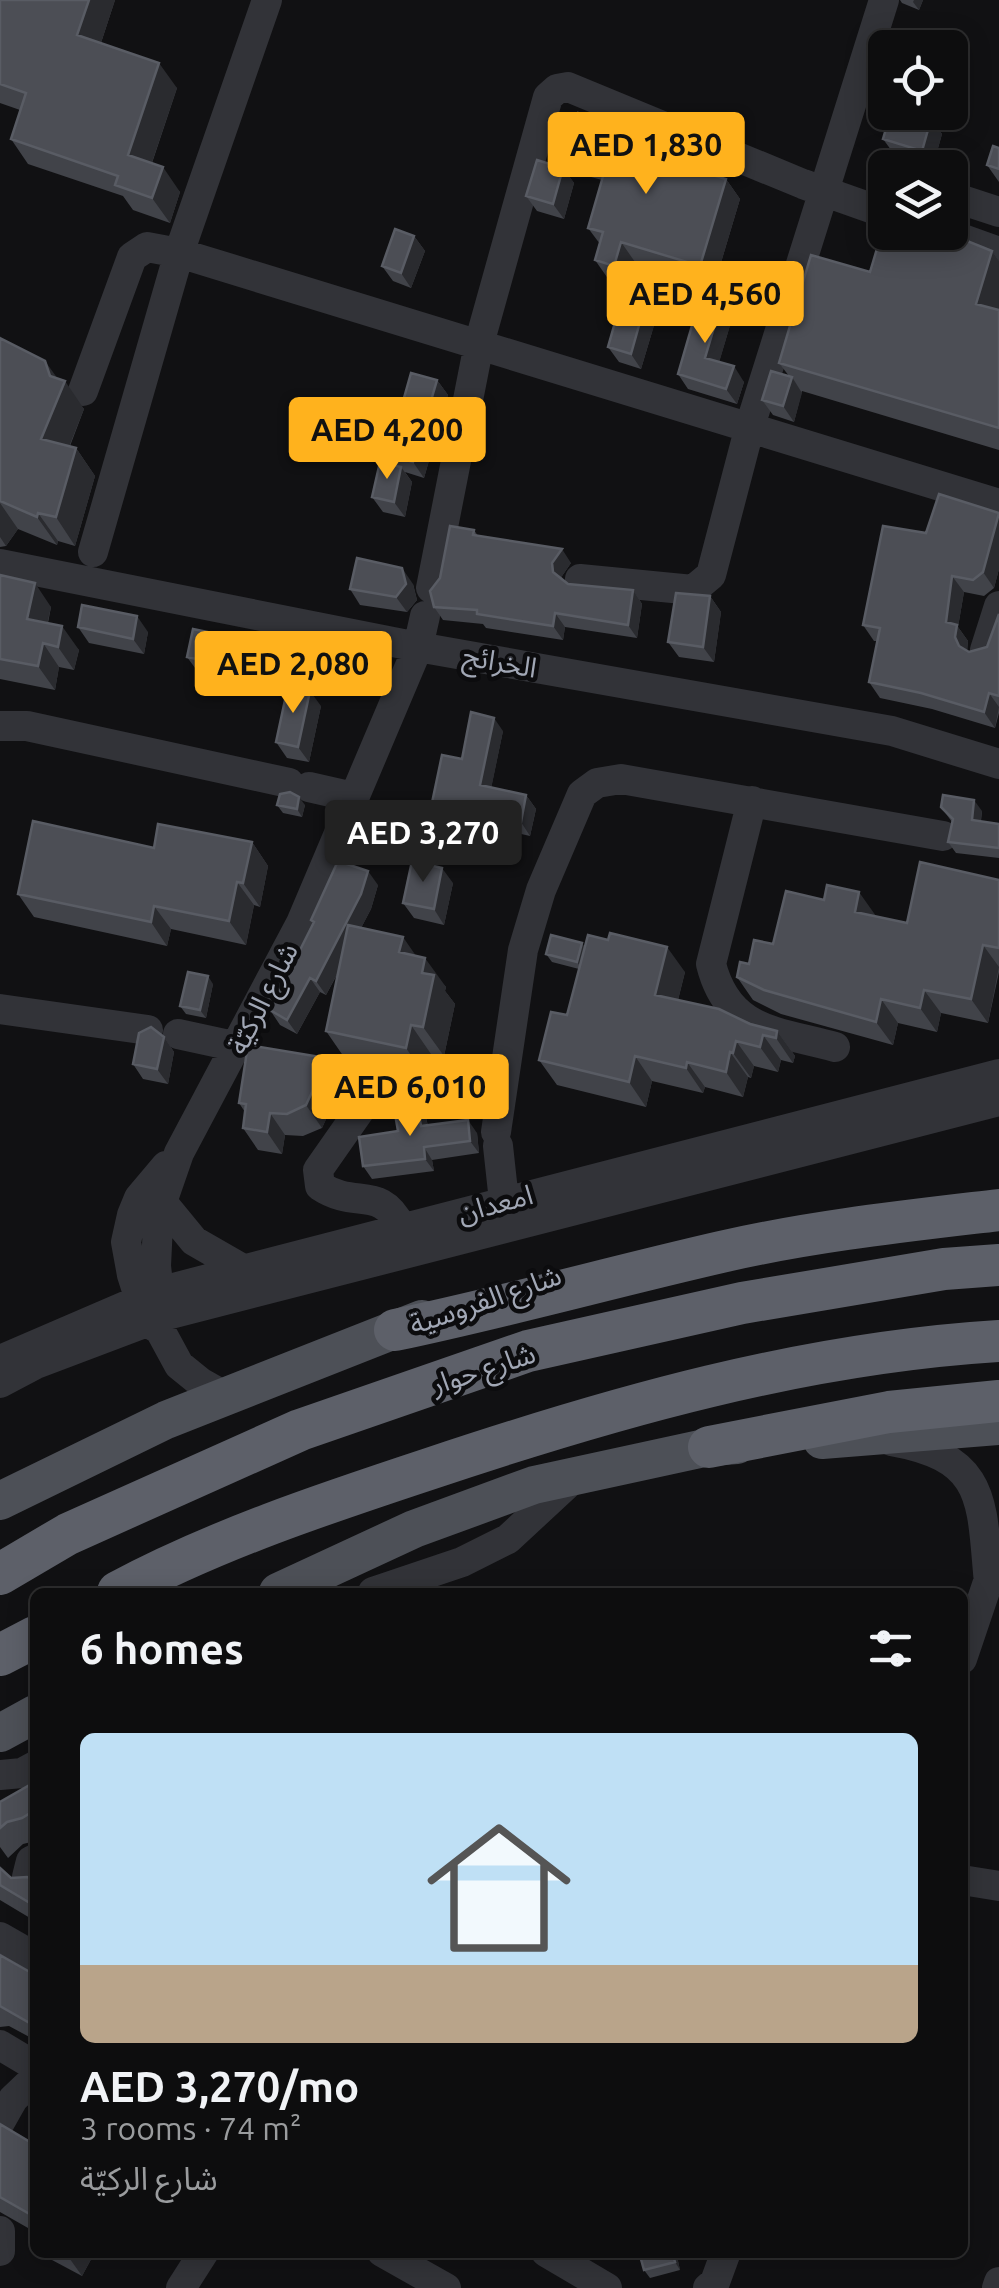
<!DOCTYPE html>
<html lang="en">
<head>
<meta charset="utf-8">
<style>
  body { margin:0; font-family:Ubuntu,"Noto Sans Arabic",sans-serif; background:#161617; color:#f1f3f6; height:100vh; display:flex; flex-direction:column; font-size:38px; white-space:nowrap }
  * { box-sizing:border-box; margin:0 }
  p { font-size:32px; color:#9a9c9e }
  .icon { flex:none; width:55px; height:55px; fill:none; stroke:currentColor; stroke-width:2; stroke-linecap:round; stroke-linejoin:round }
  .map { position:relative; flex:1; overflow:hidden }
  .details { position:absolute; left:30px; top:1588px; width:938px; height:670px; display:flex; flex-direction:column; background:#0d0d0e; border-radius:15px; box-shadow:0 5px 25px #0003,0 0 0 2px #2d2d2e }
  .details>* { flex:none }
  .buttons { position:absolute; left:868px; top:30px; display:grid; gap:20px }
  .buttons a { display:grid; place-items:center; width:100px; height:100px; border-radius:15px; background:#0d0d0e; box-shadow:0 5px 25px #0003,0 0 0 2px #2d2d2e; font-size:50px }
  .price { position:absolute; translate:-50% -85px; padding:0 22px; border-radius:10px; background:#ffb21d; color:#111; font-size:32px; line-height:65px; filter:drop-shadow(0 2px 5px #0008) }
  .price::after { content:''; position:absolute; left:50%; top:60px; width:30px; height:22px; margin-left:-15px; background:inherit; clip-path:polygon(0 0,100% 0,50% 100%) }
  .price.current { background:#222; color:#fff }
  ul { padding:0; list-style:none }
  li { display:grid; align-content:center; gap:20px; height:530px; padding:0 50px }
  li span { display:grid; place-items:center; height:310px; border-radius:15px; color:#555 }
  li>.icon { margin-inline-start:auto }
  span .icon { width:180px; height:180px; fill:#fffc; stroke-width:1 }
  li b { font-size:42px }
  h2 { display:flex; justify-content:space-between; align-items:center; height:120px; padding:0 50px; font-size:42px }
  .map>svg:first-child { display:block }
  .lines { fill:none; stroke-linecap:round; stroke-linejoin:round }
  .minor { stroke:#323338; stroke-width:30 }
  .major { stroke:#4d5057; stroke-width:38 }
  .highway { stroke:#5d6069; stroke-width:42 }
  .wall { fill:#414349 }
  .shaded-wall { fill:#2a2b2f }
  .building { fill:#4c4e55; stroke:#595c64; stroke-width:2.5 }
  .labels { text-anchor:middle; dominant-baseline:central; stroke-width:9; stroke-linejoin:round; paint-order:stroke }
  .street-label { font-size:28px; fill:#a1a7b5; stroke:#0c0c0e }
</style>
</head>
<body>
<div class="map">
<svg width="999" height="2288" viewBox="0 0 999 2288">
  <rect width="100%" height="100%" fill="#111113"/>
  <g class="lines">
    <!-- minor -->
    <path class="minor" d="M883,175l2,1
      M950,196l49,16
      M943,232l56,20
      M83,391l49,-134 15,-10 32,6 820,251
      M93,552l86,-299 88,-253
      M0,564l418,83 474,84 107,33
      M580,579l113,11 18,-15 39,-149 134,-426
      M431,588l48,-244 69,-247 9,-8 11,-2 235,97 82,29
      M985,650l14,-44
      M0,726h27l262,57
      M309,787l44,10
      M752,801l-41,163c17,68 66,67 124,83
      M0,1009l148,21
      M178,1034l60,13
      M367,1100l-49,70 2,16c36,24 60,-2 81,41
      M496,1132l27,-182 18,-60 41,-96 15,-11 24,-4 322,57
      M498,1146l6,55
      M166,1166l-27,32 -7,17 -6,27 6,33 15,47 13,8 19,35 21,17 23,13
      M162,1202l32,39 47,27
      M161,1310l-5,-44 2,-42 4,-22 17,-49 122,-230 117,-276 7,-31
      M0,1360l158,-68 841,-218
      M0,1383l36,-19 127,-48 836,-215
      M891,1441c97,17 90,60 98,142
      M373,1592l89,-30 46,-23 69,-64
      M962,1659l31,-92
      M0,1775l22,-2 13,-7
      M35,1859l-4,2 -4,16 8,9
      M962,1880l37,6
      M0,1937l35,20
      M0,2045l35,21
      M0,2122l13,-23 22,-21
      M0,2231v20
      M382,2252l64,36
      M546,2252l61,36
      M181,2288l23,-36
      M708,2288l7,-6 11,-30
      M997,2288l2,-6"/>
    <!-- major -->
    <path class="major" d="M822,1440l177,-14
      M0,1501l166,-81 256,-101
      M278,1592l136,-63 120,-44 175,-38 28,-2
      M0,1733l35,-19"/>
    <!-- highway -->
    <path class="highway" d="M395,1330c110,-23 217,-53 326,-78 91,-21 185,-31 278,-42
      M709,1447l180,-35 110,-11
      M0,1574l68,-40 232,-104 228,-79 214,-48 202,-34 55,-4
      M118,1592c97,-52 205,-88 311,-123 185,-62 374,-116 570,-128
      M0,1655l35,-18"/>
  </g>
  <!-- wall -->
  <path class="wall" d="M0,0h115l-14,43 76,45 -25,75 28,29 -10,31 -37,-13 -10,-14 -95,-32 -17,-25 9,-29 -20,-7z
    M900,0h23l-4,10 -17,-7z
    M931,119l11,15 -9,32 -39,-12 -11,-15z
    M624,126l14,20 -2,6 90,27 14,20 -26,87 -79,-24 -7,24 -19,-6 -14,-20 5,-16 -12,-16 14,-48 -22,-6 -14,-20z
    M999,148v34l-12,-17z
    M563,168l11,15 -10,36 -27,-8 -11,-15z
    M414,236l11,15 -14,37 -18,-7 -11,-15z
    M906,239l86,12 7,10v189l-197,-59 -8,31 -21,-7 -11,-15 27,-24 -10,-13z
    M647,297l11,15 -17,57 -22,-7 -11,-15z
    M723,297l11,15 -15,50 25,20 -7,22 -49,-15 -10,-15z
    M0,338l58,41 26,30 -14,37 6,2 19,28 -20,70 -17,-5 -1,4 -39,-16 -12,17 -6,1z
    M437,380l11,15 -24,83 -19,-6 7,10 -7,35 -22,-5 -11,-15 23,-31 -7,-11z
    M999,513v56l-5,19 -10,8 -20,-4 -6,35 10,14 -1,10 2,1 18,-5 12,-33v99l-4,15 -63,-19 -52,-11 -11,-16 8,-41h-3l-11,-16 63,-92z
    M474,530l4,6 93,27 -9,13v3l6,5 65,6 9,14 -5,34 -72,-11 -2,13 -77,-12 -3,-4 -40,-4 -9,-13z
    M0,575l51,32 -3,16 31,27 -5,20 -15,-3 -4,23 -55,-11z
    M413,584l4,16 -10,12 -47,-7 -10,-16z
    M710,596l11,16 -7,50 -35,-5 -11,-15z
    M78,627l70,5 -4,22 -55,-11z
    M275,646l10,15 -6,28 -81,-17 -11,-15z
    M321,706l-12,56 -22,-4 -11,-16z
    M503,731l-12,57 35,7 10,14 -6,27 -48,-11 -3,14 -41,-9 -9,-13 33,-58z
    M277,805h28l-3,12 -19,-4z
    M941,807l41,4 -1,10 18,3v34l-43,-5 -8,-11 4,-20z
    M252,842l16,24 -8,41 -6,-2 -8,40 -75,-16 -4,17 -133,-29 -16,-23 136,-46z
    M999,880v92l-11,51 -47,-10 -4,19 -39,-9 -5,22 -112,-31 -28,-14 -16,-23 36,-33 103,-28 31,7z
    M453,883l-9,42 -30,-7 -11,-15z
    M378,885l-7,24 -10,19 55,28 30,31 -1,4 10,13 -11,52 -13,-2 -5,23 -80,-17 -20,-29 13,-60 -13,24 -6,-3 -23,42 -17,-9 -10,-15 43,-86 -2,-4z
    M585,946l100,26 -7,28 99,31 18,25 -2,7 -12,-3 -3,12 -24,-6 -3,12 -3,-1 -5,20 -38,-10 -2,6 -51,-12 -6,26 -89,-22 -18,-25 28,-45 12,-46 -27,-7 -6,-8z
    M213,984l-7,34 -20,-4 -6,-8z
    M164,1037l10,15 -6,32 -25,-5 -10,-15z
    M338,1060l16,22 -12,21 -8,-1 -12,26 -19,8 -18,-1 -3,19 -24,-4 -15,-22 2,-16 -6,-9z
    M426,1117l2,9 49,7 2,20 -47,7 2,11 -62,8 -9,-13 35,-35z
    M35,1782v59l-12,3 -15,14 -8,-11v-45z
    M0,1868l11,10 24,3v40l-35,-21z
    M0,1955l35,20v65l-26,-14 -9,1z
    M0,2124l35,21v87l-35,-20z
    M47,2252h48l-13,24 -30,-16z
    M639,2252h37l4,18 -30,8 -6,-8z"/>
  <!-- shaded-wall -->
  <path class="shaded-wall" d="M89,0h26l-20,61 -18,-26z
    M914,0h9l-4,10 -6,-8z
    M159,63l18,25 -31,92 -18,-25z
    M931,119l11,15 -9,32 -11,-15z
    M624,126l14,20 -6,21 -14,-20z
    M163,167l17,25 -10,31 -18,-25z
    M563,168l11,15 -10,36 -11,-15z
    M726,179l14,20 -26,87 -14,-20z
    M414,236l11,15 -14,37 -10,-15z
    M621,242l14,20 -7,24 -14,-20z
    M992,251l7,10v59l-23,-16z
    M647,297l11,15 -17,57 -10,-15z
    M723,297l11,15 -18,61 -11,-15z
    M45,361l18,25 2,-5 19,28 -23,58 -20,-28 9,-63z
    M734,366l10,16 -7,22 -11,-15z
    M792,377l10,16 -8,29 -11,-16z
    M437,380l11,15 -24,83 -11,-16z
    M76,448l19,28 -20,70 -19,-29z
    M401,467l11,15 -7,35 -11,-15z
    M0,503l18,26 -12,17 -6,-9z
    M38,513l20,28 -1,4 -20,-28z
    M999,513v56l-5,19 -11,-16z
    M562,549l9,14 -9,13 1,10 -10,-14 -1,-9z
    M402,568l11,16 4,16 -10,12 -11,-15z
    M952,576l12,16 -6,35 10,14 -1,12 -8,-7 -13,-24z
    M35,583l16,24 -8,35 -16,-23z
    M633,590l9,14 -5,34 -9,-13z
    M710,596l11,16 -7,50 -11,-15z
    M555,613l10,14 -2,13 -10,-14z
    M137,616l11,16 -4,22 -11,-15z
    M62,626l17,24 -5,20 -16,-23z
    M43,643l16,24 -4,23 -17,-24z
    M275,646l10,15 -6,28 -10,-15z
    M310,691l11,15 -12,56 -11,-15z
    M989,693l10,14 -4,21 -11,-16z
    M494,718l9,13 -14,68 -9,-14z
    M526,795l10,14 -6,27 -9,-14z
    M299,797l6,8 -3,12 -5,-8z
    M974,800l8,11 -3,20 -7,-11z
    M473,812l9,13 -3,14 -9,-13z
    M252,842l16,24 -8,41 -17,-24z
    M442,868l11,15 -9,42 -10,-16z
    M368,871l10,14 -7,24 -45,86 -10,-14z
    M237,882l17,23 -8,40 -17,-24z
    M859,892l17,24 -21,-4z
    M154,906l17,23 -4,17 -16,-24z
    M403,937l20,29 -24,-14z
    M582,943l5,7 -4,20 -6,-8z
    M983,945l16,22 -11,56 -17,-24z
    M667,947l18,25 -12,48 -18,-25z
    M425,958l21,29 -1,4 10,13 -11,52 -21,-29 -1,-54z
    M208,976l5,8 -7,34 -6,-8z
    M310,978l10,14 -23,42 -10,-14z
    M924,990l17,23 -4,19 -17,-24z
    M881,999l17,24 -5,22 -17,-23z
    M411,1025l20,29 -5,23 -20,-29z
    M777,1031l18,25 -2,7 -17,-25z
    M763,1035l18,25 -3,12 -18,-25z
    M164,1037l10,15 -6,32 -11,-15z
    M736,1041l18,25 -3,12 -18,-25z
    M730,1052l18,25 -5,20 -17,-25z
    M635,1056l17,25 -6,26 -17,-25z
    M338,1060l16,22 -12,21 -16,-22z
    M687,1062l18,25 -2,6 -17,-25z
    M318,1079l16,23 -12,26 -16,-23z
    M417,1104l9,13 4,22 -9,-13z
    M270,1113l15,22 -3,19 -15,-22z
    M468,1120l9,13 2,20 -9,-12z
    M424,1147l8,13 2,11 -9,-12z
    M65,2252h30l-13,24z
    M672,2252h4l4,18 -5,-8z"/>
  <!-- building -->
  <path class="building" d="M0,0h89l-12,35 82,28 -31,92 35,12 -11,31 -37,-13 3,-9 -107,-37 15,-46 -26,-9z
    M891,112h18l22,7 -9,32 -39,-12z
    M578,113l46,13 -6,21 108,32 -26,87 -79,-24 -7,24 -19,-6 8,-28 -15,-4 18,-62 -40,-12z
    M993,146l6,2v21l-12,-4z
    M537,160l26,8 -10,36 -27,-8z
    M395,229l19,7 -13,37 -19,-7z
    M882,232l24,7 7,-7h32l47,19 -16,53 23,6v118l-220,-65 32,-108 59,17z
    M624,291l23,6 -16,57 -23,-7z
    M702,291l21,6 -18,61 29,8 -8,23 -48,-15z
    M0,338l45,23 5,15 15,5 -24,58 35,9 -20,69 -18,-4 -1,4 -37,-16z
    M771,371l21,6 -9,29 -21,-6z
    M411,373l26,7 -24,82 -25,-7z
    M380,462l21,5 -7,35 -22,-5z
    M939,494l60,19 -16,59 -10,8 -21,-4 -6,46 11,3 -2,12 4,9 10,6 18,-5 12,-33v82l-10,-3 -5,19 -63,-19 -52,-11 11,-54 -17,-3 20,-99 43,7z
    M450,526l24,4 -1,5 89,14 -10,14 1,9 15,12 65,6 -5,35 -73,-12 -2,13 -76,-12v-4l-43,-3 -4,-16 10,-13z
    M357,558l45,10 4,16 -10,13 -46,-8z
    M0,575l35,8 -8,36 35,7 -4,21 -15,-4 -5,23 -38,-7z
    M676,593l34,3 -7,51 -35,-5z
    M82,605l55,11 -4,23 -55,-12z
    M193,629l82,17 -6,28 -82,-17z
    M288,686l22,5 -12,56 -22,-5z
    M471,712l23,6 -14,67 46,10 -5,27 -48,-10 -3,14 -41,-9 13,-62 20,4z
    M290,792l9,5 -2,12 -20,-4 3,-11z
    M943,795l31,5 -2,20 27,4v24l-51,-6 5,-23 -12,-12z
    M33,821l121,27 4,-24 94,18 -9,41 -6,-1 -8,39 -75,-15 -3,16 -133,-28z
    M338,861l30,10 -7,23 -45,87 -6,-3 -23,42 -17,-10 44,-88 -3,-2z
    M412,861l30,7 -8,41 -31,-6z
    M920,862l79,18v68l-16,-3 -12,54 -47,-9 -4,18 -39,-9 -5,23 -112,-32 -27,-13 3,-15 9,2 5,-24 19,4 13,-53 38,9 3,-15 32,7 -4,20 52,11z
    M348,925l55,12 -4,15 26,6 -3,15 12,2 -11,52 -12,-2 -5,23 -80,-17z
    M610,933l57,14 -12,48 64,14 31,15 27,7 -1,7 -13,-3 -3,12 -24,-6 -3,12 -3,-1 -4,20 -39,-10 -1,6 -51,-12 -6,26 -90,-22 12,-48 16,3 21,-80 20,5z
    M551,935l31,8 -5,19 -31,-8z
    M188,972l20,4 -8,34 -20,-4z
    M151,1027l13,10 -7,32 -24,-5 6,-31z
    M248,1045l90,15 -12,21 -8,-2 -12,26 -19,9 -17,-1 -3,19 -24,-4 3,-24 -7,-1z
    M417,1104l4,22 47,-6 2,21 -46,6 1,12 -62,7 -4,-29 39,-6 -4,-23z
    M35,1782v28l-13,8 -15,4 -7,6v-26z
    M0,1868l11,10 16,-1 8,4v25l-35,-21z
    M0,1955l35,20v51l-35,-20z
    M0,2124l35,21v72l-35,-20z
    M639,2252h33l3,10 -31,8z"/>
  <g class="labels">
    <!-- street labels -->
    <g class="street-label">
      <text transform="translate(500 661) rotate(10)">الخرائج</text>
      <text transform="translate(262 998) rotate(-63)">شارع الركيّة</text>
      <text transform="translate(495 1203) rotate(-15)">امعدان</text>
      <text transform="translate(485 1299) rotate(-19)">شارع الفروسية</text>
      <text transform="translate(483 1368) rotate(-18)">شارع حوار</text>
    </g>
  </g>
</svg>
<div class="buttons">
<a><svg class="icon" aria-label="locate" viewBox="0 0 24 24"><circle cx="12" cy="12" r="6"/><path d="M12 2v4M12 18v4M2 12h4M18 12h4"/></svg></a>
<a><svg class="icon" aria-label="layers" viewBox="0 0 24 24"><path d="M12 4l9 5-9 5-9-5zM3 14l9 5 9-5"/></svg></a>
</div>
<b class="price" style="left:646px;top:197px">AED 1,830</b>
<b class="price" style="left:705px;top:346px">AED 4,560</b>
<b class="price" style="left:387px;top:482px">AED 4,200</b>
<b class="price" style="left:293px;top:716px">AED 2,080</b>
<b class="price current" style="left:423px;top:885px">AED 3,270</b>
<b class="price" style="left:410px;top:1139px">AED 6,010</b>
<section class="details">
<h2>6 homes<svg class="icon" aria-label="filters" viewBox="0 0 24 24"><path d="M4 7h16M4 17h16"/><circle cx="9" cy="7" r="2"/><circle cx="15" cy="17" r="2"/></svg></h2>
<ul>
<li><span style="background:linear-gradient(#bfe0f5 75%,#b9a48a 0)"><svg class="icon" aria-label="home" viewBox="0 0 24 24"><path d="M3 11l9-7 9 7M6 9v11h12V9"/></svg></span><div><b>AED 3,270/mo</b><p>3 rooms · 74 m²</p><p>شارع الركيّة</p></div></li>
</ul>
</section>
</div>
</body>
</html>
